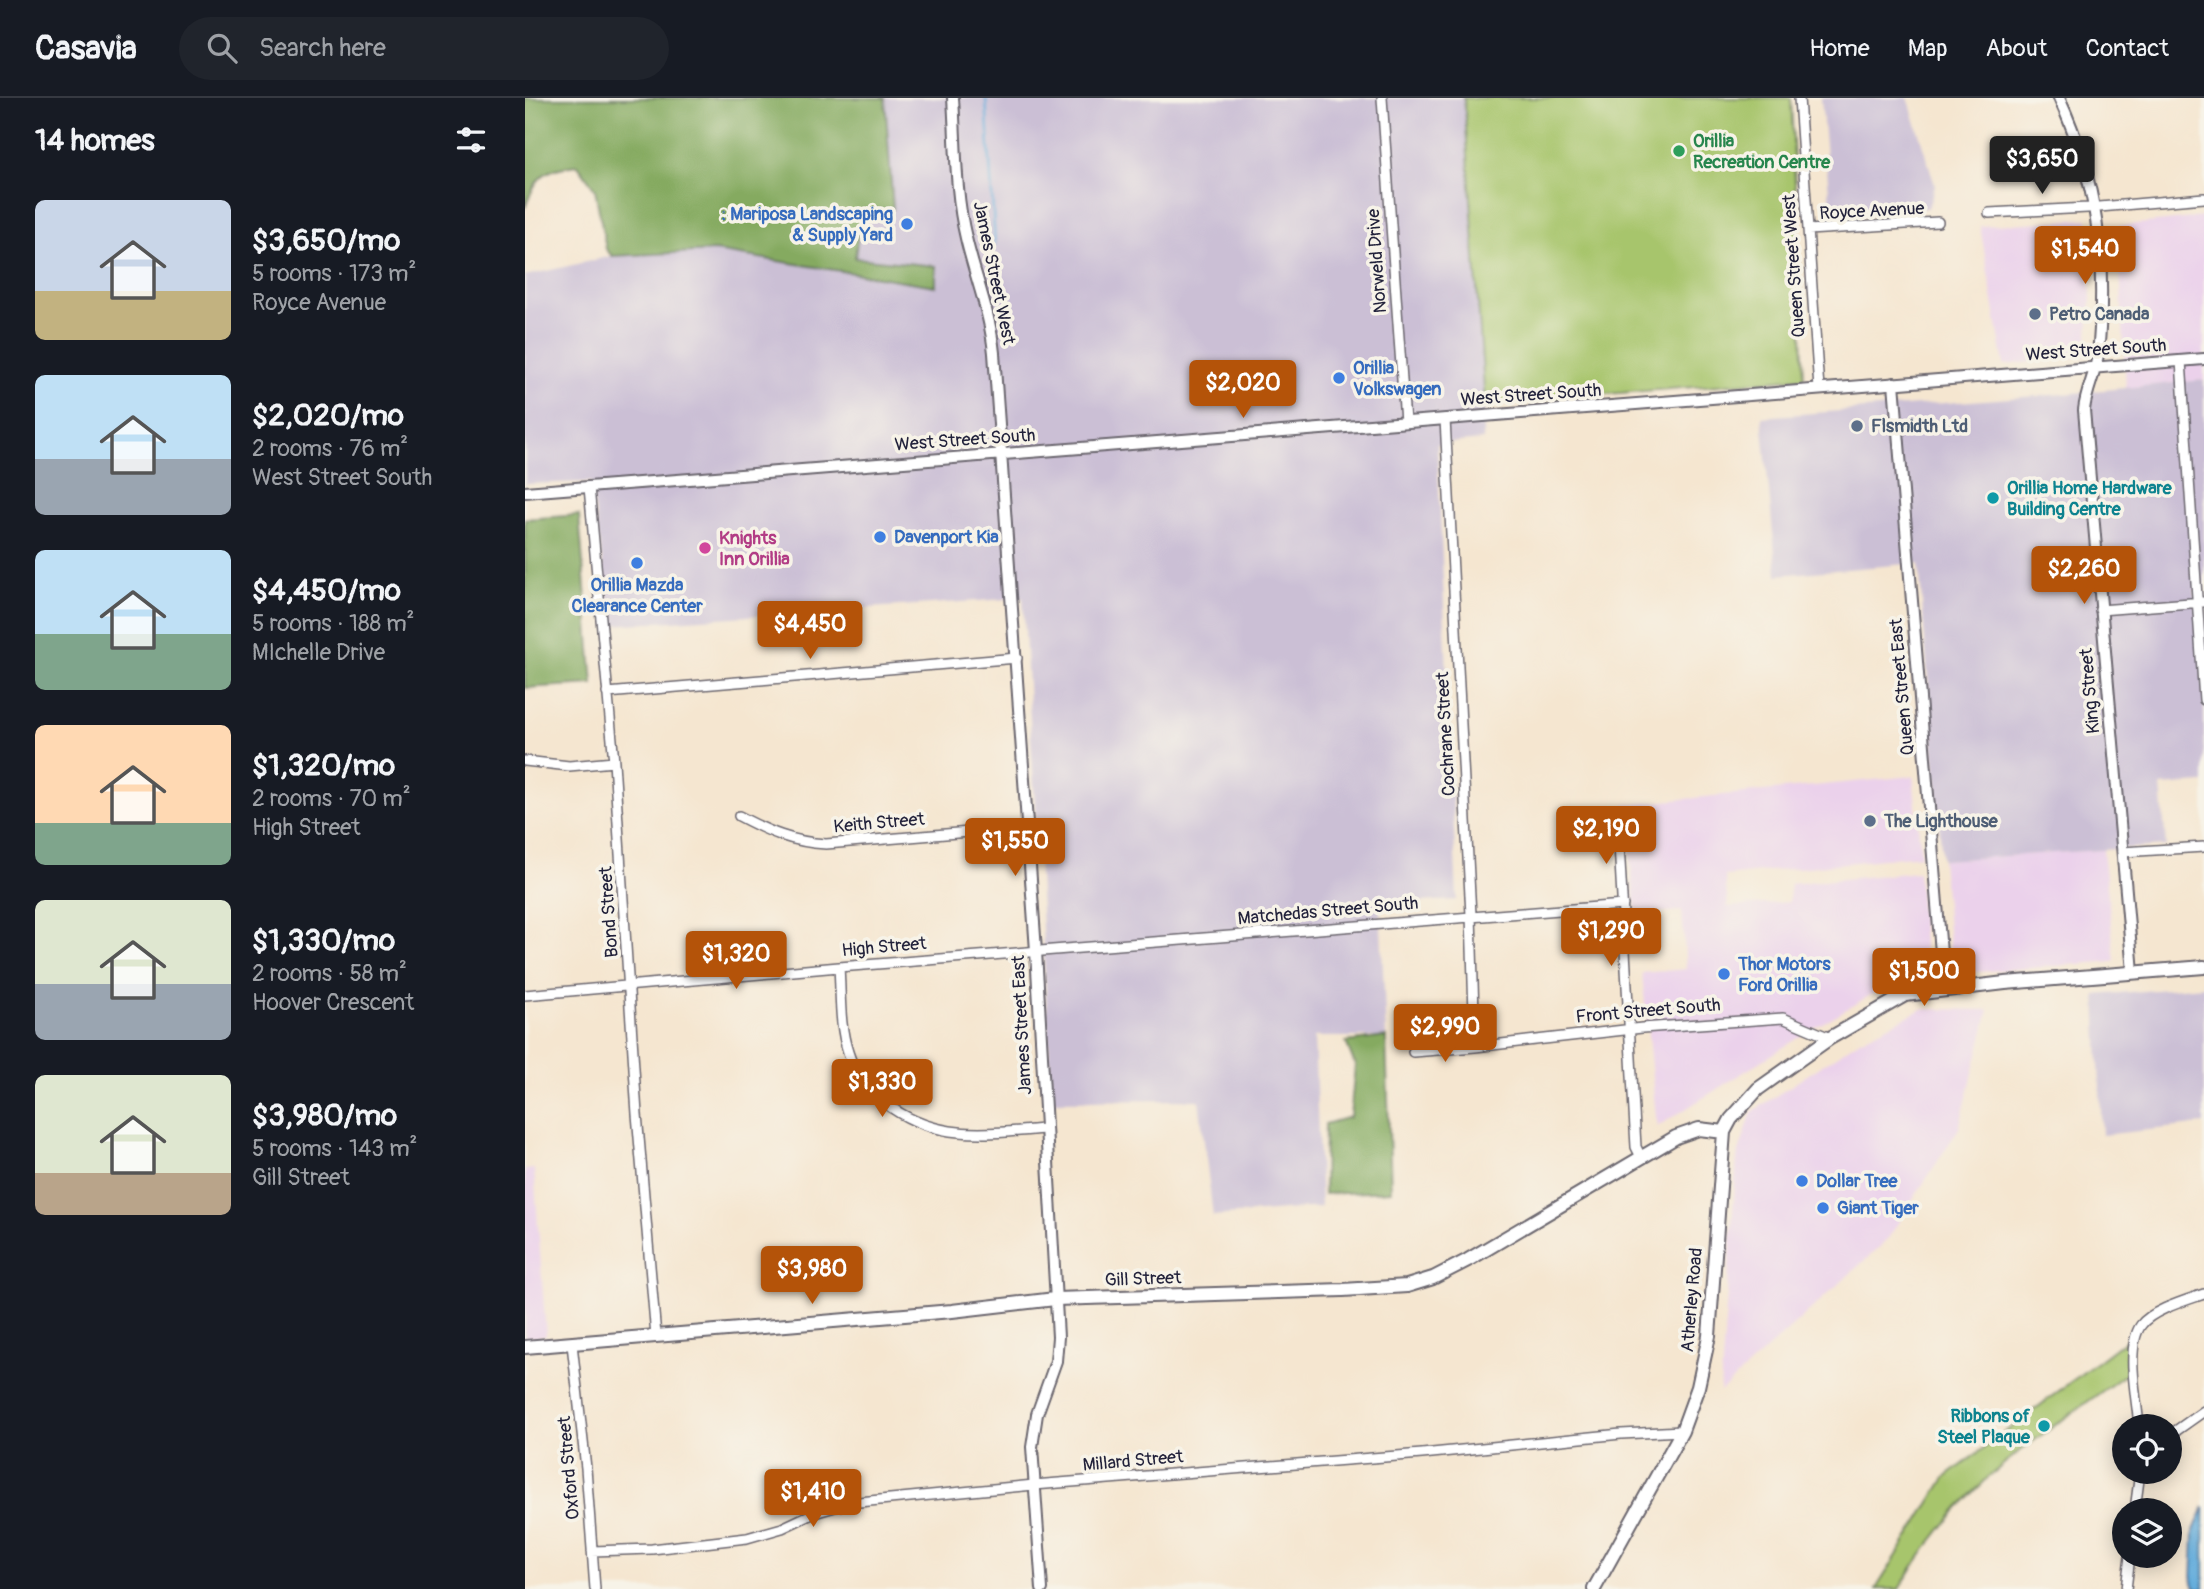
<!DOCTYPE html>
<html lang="en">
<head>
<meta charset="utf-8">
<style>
  body { margin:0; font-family:Pangolin,sans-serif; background:#20242c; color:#f1f3f6; height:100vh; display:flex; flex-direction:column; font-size:26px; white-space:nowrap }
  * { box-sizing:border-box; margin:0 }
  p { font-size:23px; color:#9ea1a6 }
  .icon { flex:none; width:38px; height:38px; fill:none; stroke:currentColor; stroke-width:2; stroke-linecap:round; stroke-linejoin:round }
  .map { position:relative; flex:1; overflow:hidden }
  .panel { display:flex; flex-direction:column; background:#171b24; width:525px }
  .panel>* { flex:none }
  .tools { position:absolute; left:1587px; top:1316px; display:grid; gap:14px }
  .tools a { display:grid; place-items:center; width:70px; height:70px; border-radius:50%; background:#171b24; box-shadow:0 4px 18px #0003; font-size:35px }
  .price { position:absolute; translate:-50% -60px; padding:0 16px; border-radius:7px; background:#b45309; color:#fff; font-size:23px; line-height:46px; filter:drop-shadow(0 2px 4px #0008) }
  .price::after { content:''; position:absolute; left:50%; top:42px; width:21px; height:16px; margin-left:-10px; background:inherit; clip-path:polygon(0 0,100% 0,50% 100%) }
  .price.selected { background:#222; color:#fff }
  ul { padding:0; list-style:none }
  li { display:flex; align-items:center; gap:21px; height:175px; padding:0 35px }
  li span { display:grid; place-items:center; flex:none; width:196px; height:140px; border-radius:10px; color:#555 }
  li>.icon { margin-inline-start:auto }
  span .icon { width:84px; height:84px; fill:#fffc; stroke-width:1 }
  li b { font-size:30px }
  h2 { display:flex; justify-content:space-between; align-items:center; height:84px; padding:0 35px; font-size:30px }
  header { display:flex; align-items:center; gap:42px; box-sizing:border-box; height:98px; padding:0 35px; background:#171b24; border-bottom:2px solid #363941 }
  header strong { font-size:33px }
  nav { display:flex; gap:38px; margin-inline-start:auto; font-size:24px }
  .search { width:490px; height:63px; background:#20242c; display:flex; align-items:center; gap:18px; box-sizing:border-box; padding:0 24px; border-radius:38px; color:#9ea1a6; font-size:26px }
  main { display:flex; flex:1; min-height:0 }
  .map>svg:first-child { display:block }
  .built { fill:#ebd1eb }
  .industrial { fill:#cbbfd5 }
  .green { fill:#a7c56c; stroke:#647454; stroke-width:2 }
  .forest { fill:#85aa60; stroke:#54664e; stroke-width:2 }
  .water { fill:#65addc; stroke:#44688c; stroke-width:2 }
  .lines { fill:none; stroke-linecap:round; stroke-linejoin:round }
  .stream { stroke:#65addc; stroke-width:2.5 }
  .minor-casing { stroke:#6c676f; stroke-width:12 }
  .tertiary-casing { stroke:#6c676f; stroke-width:14 }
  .secondary-casing { stroke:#6c676f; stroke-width:16 }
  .minor { stroke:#fff; stroke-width:9 }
  .tertiary { stroke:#fff; stroke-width:10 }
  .secondary { stroke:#fff; stroke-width:12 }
  .leisure-dot { fill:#2e9e5b; stroke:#f7f3e8; stroke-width:2.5 }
  .shop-dot { fill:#3f7fe0; stroke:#f7f3e8; stroke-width:2.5 }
  .service-dot { fill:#5c6f8a; stroke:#f7f3e8; stroke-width:2.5 }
  .culture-dot { fill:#0f9aa8; stroke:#f7f3e8; stroke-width:2.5 }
  .hotel-dot { fill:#d1479c; stroke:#f7f3e8; stroke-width:2.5 }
  .labels { text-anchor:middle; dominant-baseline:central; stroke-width:7; stroke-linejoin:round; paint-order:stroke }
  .leisure-label { font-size:18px; font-weight:bold; fill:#27864d; stroke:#f7f3e8; text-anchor:start }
  .street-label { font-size:18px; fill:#22223b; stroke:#f7f3e8 }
  .shop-label { font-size:18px; font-weight:bold; fill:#366cbe; stroke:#f7f3e8; text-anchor:start }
  .service-label { font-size:18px; font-weight:bold; fill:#4e5e75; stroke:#f7f3e8; text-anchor:start }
  .culture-label { font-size:18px; font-weight:bold; fill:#0d838f; stroke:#f7f3e8; text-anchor:start }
  .hotel-label { font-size:18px; font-weight:bold; fill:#b23c85; stroke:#f7f3e8; text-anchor:start }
</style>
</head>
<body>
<header>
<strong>Casavia</strong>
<div class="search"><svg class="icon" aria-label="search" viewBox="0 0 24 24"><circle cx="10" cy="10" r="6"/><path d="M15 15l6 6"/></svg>Search here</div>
<nav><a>Home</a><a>Map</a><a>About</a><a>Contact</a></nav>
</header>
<main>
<section class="panel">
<h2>14 homes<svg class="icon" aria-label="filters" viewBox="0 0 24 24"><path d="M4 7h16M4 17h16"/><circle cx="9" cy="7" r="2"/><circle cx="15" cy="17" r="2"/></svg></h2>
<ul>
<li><span style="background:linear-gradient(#c9d6e8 65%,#c2b280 0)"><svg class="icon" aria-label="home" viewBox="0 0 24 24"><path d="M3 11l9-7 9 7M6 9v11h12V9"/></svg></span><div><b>$3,650/mo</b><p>5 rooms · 173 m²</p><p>Royce Avenue</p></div></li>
<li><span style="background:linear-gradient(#bfe0f5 60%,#9aa5b1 0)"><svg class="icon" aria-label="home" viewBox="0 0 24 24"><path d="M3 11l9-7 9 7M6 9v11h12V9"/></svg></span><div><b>$2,020/mo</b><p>2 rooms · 76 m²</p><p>West Street South</p></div></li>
<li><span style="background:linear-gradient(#bfe0f5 60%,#7fa58c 0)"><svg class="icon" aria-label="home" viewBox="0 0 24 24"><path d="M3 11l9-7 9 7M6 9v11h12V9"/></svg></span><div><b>$4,450/mo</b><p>5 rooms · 188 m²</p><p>MIchelle Drive</p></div></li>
<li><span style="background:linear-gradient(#ffd9b3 70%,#7fa58c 0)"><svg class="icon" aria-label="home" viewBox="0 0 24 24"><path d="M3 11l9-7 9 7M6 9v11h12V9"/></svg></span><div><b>$1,320/mo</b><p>2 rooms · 70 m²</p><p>High Street</p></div></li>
<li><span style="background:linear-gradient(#dfe7d0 60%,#9aa5b1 0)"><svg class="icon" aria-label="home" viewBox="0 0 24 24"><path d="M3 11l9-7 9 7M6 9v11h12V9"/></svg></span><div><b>$1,330/mo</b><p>2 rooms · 58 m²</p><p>Hoover Crescent</p></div></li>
<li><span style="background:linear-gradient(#dfe7d0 70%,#b9a48a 0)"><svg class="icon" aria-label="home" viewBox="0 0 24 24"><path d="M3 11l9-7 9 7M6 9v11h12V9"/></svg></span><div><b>$3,980/mo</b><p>5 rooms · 143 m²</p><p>Gill Street</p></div></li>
</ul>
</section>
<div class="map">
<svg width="1679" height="1491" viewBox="0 0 1679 1491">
  <rect width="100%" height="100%" fill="#f7f3e8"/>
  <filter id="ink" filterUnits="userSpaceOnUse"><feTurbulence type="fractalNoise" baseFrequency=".0143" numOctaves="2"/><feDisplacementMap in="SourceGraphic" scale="14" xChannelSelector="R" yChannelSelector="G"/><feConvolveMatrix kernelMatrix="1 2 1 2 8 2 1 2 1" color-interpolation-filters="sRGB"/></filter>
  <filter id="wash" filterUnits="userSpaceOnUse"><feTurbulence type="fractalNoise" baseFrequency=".00686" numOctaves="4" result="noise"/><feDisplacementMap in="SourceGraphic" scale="28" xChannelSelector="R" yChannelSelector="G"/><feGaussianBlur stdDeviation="1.57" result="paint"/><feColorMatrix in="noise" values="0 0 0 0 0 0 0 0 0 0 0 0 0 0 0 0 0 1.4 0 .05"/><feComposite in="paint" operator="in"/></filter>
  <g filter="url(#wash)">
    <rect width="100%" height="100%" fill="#f5e6d0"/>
    <!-- built -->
    <path class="built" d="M1679,119v163l-78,8 -8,-162z
      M1563,121l3,80 -5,57 -82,9 -24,-139z
      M1388,678l8,79 -196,21 3,31 61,-5 1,-18 128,-12 7,102 -25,4 -81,47 -162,102 -15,-154 44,-4 -4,-58 -46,3 -11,-109z
      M1578,752l12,111 -163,13 -10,-114z
      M1397,911l67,1 -30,118 -72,112 -167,152 17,-234 15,-46 108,-72z
      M9,1071l12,167 -21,2v-168z"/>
    <!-- industrial -->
    <path class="industrial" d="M360,0h579l21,299 -2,43 -46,4 20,456 -77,4 6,133h-72l7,170 -108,9 -14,-116 -147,1 -29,-503 -412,27 -20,-143 -66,2v-208l87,-20 103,-5 220,35 1,-20 -81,-8 6,-48 32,-1z
      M1296,0h87l27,87 -7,23 -97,8z
      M1679,282v209h-9l9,101v93l-43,3 5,60 -224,14 -23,-297 -142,12 -15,-158 302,-23z
      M1679,888v138l-102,11 -6,-140z"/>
    <!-- green -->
    <path class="green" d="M939,0h327l13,280 -319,26z
      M1606,1238l-5,23 1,14c-40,30 -82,58 -121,89 -43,36 -78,80 -107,127h-23l69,-111z"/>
    <!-- forest -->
    <path class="forest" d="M0,0h360l8,111 -32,1 -6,48 81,8v20l-221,-35 -103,5 -6,-7 -11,-60 -17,-24c-35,4 -41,10 -53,43z
      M54,417l14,169 -68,4v-169z
      M861,939l5,154 -67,3 1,-70 25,-7 5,-52 -9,-23z"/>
    <!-- water -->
    <path class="water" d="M1679,1409v82h-8l-4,-8 2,-51z"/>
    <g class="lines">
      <!-- stream -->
      <path class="stream" d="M461,0l9,146"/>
    </g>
  </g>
  <g filter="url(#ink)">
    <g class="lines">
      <defs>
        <path id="minor" d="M857,0l23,324
          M1274,0l20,291
          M1464,115l99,-5 116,-10
          M1283,132l130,-8
          M1656,263l23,339
          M920,321l26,496 4,132
          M64,389l25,275 23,352 19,222
          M1575,512l103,-8
          M82,595l410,-35
          M0,663l44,5 45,-4
          M214,718c30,16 53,26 87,28l202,-17
          M1093,728l18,321 5,10
          M1597,754l82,-5
          M314,869c2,28 0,58 9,85 14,46 65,76 111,80 28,3 58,-1 86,-3
          M0,897l314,-28 784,-62
          M888,954l62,-5 167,-19 141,-10 47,20
          M47,1246l14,124 9,121
          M1614,1328c-2,-26 -14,-79 2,-101 11,-15 46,-25 63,-31
          M1645,1337l34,-24
          M1610,1412l5,-38
          M67,1453l60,-2 95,-11 35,-10 32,-15 35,-10 185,-18 388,-31 199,-20 61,-3
          M1601,1491l4,-33"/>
        <path id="tertiary" d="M428,0c3,46 2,95 13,140 9,39 24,74 28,115l42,598 22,386 -2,24 -19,53 -5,33 10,142
          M1534,0c39,84 48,164 39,256 -2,19 -12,36 -14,56l49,562
          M1369,285l50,606
          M0,394l1679,-133"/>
        <path id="secondary" d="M0,1249l427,-36 103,-12 288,-9 64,-4 26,-8 35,-18 208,-123 23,-8 25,3
          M1069,1491l88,-158 16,-44 11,-51 15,-204 7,-13 27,-30 72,-51 75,-43 100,-12 199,-16"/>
      </defs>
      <!-- minor casing -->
      <use href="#minor" class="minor-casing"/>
      <!-- tertiary casing -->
      <use href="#tertiary" class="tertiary-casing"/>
      <!-- secondary casing -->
      <use href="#secondary" class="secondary-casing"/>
      <!-- minor -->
      <use href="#minor" class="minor"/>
      <!-- tertiary -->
      <use href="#tertiary" class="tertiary"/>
      <!-- secondary -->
      <use href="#secondary" class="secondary"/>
    </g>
  </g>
  <!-- markers -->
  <circle class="leisure-dot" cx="1154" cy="53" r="7"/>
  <g class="shop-dot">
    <circle cx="382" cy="126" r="7"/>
    <circle cx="814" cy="280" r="7"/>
    <circle cx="355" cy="439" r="7"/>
    <circle cx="112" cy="465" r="7"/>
    <circle cx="1199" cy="876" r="7"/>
    <circle cx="1277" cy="1083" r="7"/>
    <circle cx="1298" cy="1110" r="7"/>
  </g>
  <g class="service-dot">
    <circle cx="1510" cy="216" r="7"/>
    <circle cx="1332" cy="328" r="7"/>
    <circle cx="1345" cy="723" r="7"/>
  </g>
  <g class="culture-dot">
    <circle cx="1468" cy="400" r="7"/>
    <circle cx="1519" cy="1328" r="7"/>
  </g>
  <circle class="hotel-dot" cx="180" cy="450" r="7"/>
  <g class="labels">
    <!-- leisure labels -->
    <g class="leisure-label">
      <text x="1168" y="43">Orillia<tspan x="1168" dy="21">Recreation Centre</tspan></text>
    </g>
    <!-- street labels -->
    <g class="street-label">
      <text transform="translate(1347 113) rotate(-3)">Royce Avenue</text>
      <text transform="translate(852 163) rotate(-94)">Norweld Drive</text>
      <text transform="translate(1269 168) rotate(-94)">Queen Street West</text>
      <text transform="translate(469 175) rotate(78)">James Street West</text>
      <text transform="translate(1571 252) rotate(-4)">West Street South</text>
      <text transform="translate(1006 297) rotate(-4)">West Street South</text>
      <text transform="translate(440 342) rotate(-4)">West Street South</text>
      <text transform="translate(1377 589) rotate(-95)">Queen Street East</text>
      <text transform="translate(1565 593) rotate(-95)">King Street</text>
      <text transform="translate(921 636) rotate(-93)">Cochrane Street</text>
      <text transform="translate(354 725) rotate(-5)">Keith Street</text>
      <text transform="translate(803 813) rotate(-5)">Matchedas Street South</text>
      <text transform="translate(84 814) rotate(-94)">Bond Street</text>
      <text transform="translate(359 849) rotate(-5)">High Street</text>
      <text transform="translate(1123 913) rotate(-5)">Front Street South</text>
      <text transform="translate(497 927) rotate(-93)">James Street East</text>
      <text transform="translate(618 1181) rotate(-2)">Gill Street</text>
      <text transform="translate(1167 1202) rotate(-85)">Atherley Road</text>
      <text transform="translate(608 1363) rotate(-5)">Millard Street</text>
      <text transform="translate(44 1370) rotate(-95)">Oxford Street</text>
    </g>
    <!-- shop labels -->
    <g class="shop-label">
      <text x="368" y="116" text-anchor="end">: Mariposa Landscaping<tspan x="368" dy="21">&amp; Supply Yard</tspan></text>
      <text x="828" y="270">Orillia<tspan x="828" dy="21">Volkswagen</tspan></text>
      <text x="369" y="439">Davenport Kia</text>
      <text x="112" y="487" text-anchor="middle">Orillia Mazda<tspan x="112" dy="21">Clearance Center</tspan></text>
      <text x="1213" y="866">Thor Motors<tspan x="1213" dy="21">Ford Orillia</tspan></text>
      <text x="1291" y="1083">Dollar Tree</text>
      <text x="1312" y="1110">Giant Tiger</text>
    </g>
    <!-- service labels -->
    <g class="service-label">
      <text x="1524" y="216">Petro Canada</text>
      <text x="1346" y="328">Flsmidth Ltd</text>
      <text x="1359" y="723">The Lighthouse</text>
    </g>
    <!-- culture labels -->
    <g class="culture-label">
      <text x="1482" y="390">Orillia Home Hardware<tspan x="1482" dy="21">Building Centre</tspan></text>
      <text x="1505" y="1318" text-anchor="end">Ribbons of<tspan x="1505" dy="21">Steel Plaque</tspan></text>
    </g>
    <!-- hotel labels -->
    <g class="hotel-label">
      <text x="194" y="440">Knights<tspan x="194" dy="21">Inn Orillia</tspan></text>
    </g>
  </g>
</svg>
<div class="tools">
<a><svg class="icon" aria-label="locate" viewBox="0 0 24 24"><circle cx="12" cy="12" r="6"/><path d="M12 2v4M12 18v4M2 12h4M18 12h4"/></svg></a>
<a><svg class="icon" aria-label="layers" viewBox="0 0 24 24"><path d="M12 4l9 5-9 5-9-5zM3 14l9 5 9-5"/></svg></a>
</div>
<b class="price selected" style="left:1517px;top:98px">$3,650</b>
<b class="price" style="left:1560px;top:188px">$1,540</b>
<b class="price" style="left:718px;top:322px">$2,020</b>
<b class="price" style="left:1559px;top:508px">$2,260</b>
<b class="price" style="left:285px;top:563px">$4,450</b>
<b class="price" style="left:1081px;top:768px">$2,190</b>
<b class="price" style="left:490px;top:780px">$1,550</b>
<b class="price" style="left:1086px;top:870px">$1,290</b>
<b class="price" style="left:211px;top:893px">$1,320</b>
<b class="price" style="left:1399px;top:910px">$1,500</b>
<b class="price" style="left:920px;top:966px">$2,990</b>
<b class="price" style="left:357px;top:1021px">$1,330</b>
<b class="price" style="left:287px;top:1208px">$3,980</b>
<b class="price" style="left:288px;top:1431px">$1,410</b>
</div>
</main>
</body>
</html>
